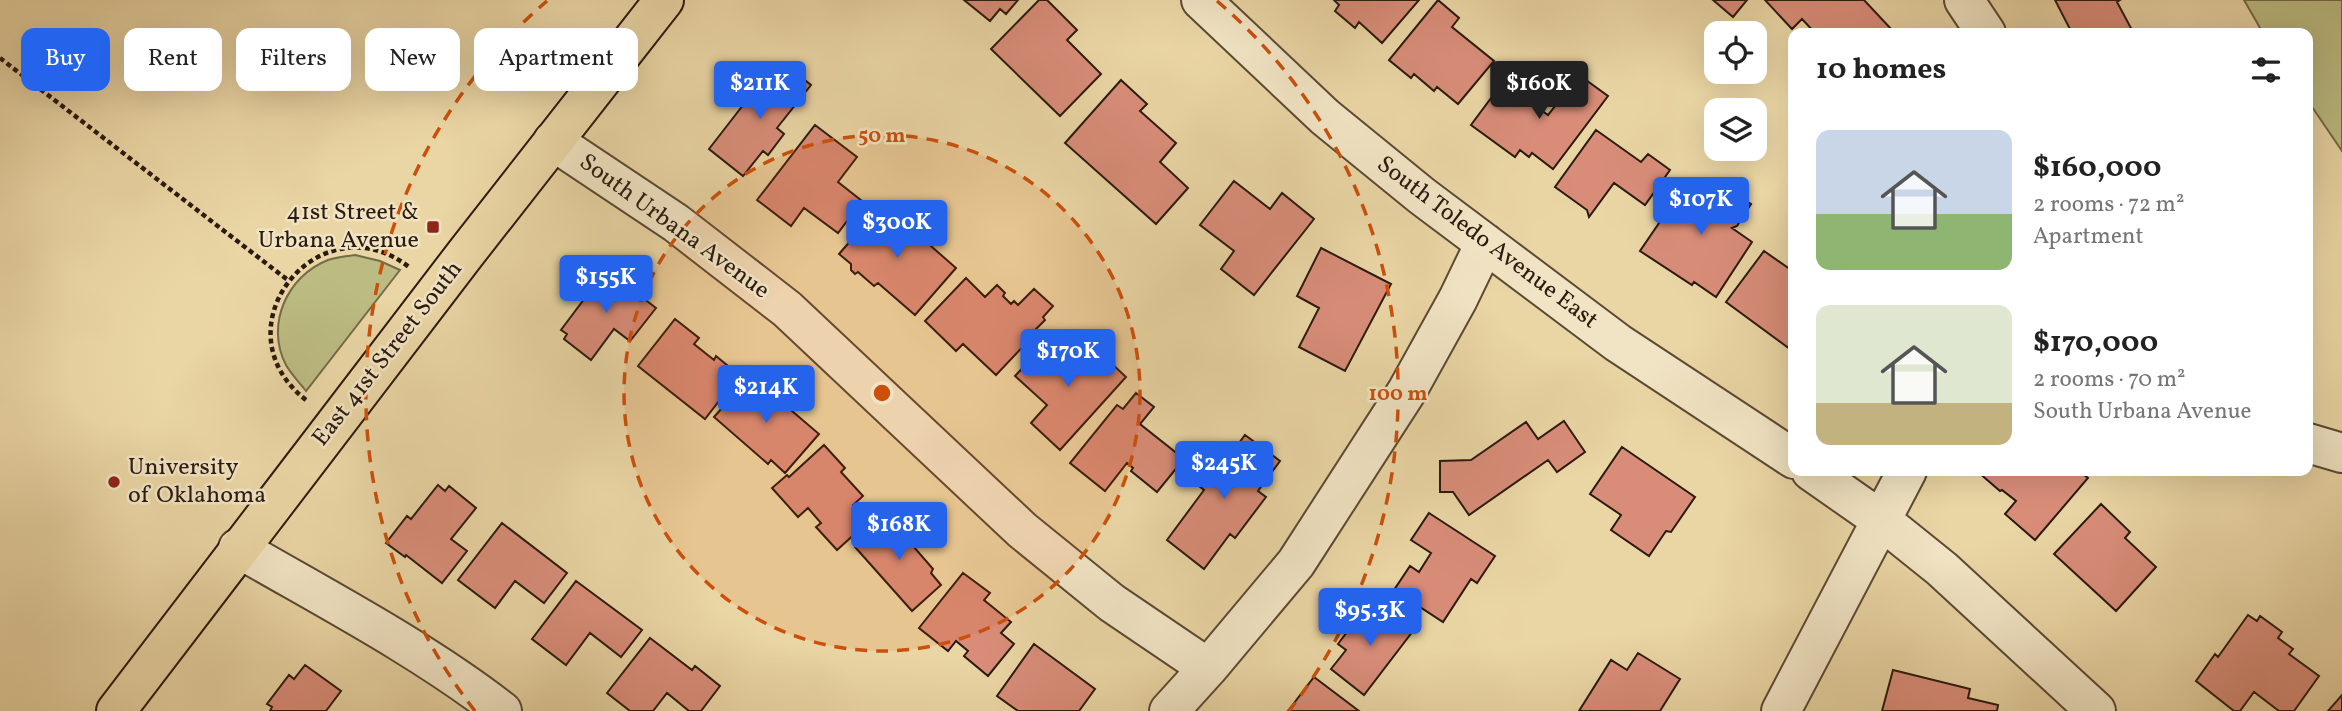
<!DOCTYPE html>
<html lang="en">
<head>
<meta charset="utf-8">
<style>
  body { margin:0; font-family:Vollkorn,serif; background:#f6f6f6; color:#222; height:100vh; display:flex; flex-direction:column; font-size:26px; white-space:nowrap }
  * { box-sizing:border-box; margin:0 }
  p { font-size:23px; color:#767676 }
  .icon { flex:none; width:38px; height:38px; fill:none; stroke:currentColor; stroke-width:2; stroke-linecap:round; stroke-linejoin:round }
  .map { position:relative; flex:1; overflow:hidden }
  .panel { position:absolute; left:1788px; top:28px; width:525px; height:448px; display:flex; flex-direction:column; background:#fff; border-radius:14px; box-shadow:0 7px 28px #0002 }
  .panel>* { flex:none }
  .hud { position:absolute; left:21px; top:28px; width:665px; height:63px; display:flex; gap:14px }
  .fabs { position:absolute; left:1704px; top:21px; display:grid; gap:14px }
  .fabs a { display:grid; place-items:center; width:63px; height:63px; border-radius:14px; background:#fff; box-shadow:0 7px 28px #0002; font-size:35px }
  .price { position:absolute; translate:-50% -60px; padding:0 16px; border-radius:7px; background:#2563eb; color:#fff; font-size:23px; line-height:46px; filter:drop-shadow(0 2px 4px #0008) }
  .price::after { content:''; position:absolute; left:50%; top:42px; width:21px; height:16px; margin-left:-10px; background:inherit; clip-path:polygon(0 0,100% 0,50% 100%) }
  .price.on { background:#222; color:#fff }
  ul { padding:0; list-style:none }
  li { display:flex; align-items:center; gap:21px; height:175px; padding:0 28px }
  li span { display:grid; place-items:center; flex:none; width:196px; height:140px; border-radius:14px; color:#555 }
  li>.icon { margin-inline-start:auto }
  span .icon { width:84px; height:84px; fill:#fffc; stroke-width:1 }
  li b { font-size:30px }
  h2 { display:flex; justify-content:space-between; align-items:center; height:84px; padding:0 28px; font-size:30px }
  .tag { padding:0 24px; border-radius:14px; background:#fff; box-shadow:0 7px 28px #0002; font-size:24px; line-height:63px }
  .tag.on { background:#2563eb; color:#fff }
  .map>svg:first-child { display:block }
  .green { fill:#bcbc82; stroke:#746b48; stroke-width:2 }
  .building { fill:#d98d79; stroke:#2b1a0f; stroke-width:2 }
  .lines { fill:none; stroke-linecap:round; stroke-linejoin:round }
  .minor-casing { stroke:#5b4934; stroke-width:42 }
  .major-casing { stroke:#2b1a0f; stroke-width:42 }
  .path { stroke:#2b1a0f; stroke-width:4.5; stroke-dasharray:5 3.5; stroke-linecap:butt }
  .minor { stroke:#f1e4c4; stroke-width:38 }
  .major { stroke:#ead5a4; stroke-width:38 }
  .ring { fill:none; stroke:#cc500c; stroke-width:3.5; stroke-dasharray:12 9 }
  .poi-dot { fill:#8f2418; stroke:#f1e4c4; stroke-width:2.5 }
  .labels { text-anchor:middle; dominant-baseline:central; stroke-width:5; stroke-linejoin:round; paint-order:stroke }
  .poi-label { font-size:24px; fill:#2b1a0f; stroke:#f1e4c4; text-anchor:end }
  .street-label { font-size:24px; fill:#2b1a0f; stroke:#f1e4c4 }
  .centre { fill:#cc500c; stroke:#f1e4c4; stroke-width:3.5 }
  .ring-label { font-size:21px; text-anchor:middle; font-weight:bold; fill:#cc500c; stroke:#f1e4c4; stroke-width:5; stroke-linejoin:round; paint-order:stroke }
</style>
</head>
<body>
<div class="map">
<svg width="2342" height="711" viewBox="0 0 2342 711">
  <rect width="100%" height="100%" fill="#ead5a4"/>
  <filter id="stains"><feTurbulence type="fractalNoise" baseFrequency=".00286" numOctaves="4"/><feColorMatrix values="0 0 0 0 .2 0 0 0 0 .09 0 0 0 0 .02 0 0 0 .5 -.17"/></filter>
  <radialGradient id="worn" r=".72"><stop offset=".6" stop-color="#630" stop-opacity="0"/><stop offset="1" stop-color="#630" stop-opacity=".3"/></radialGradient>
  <!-- green -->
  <path class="green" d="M2244,0h98v151l-34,-50v-68h-45z
    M355,255l25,6 20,9 -94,121c-6,-8 -15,-17 -20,-26 -21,-40 1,-89 42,-105 8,-3 18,-4 27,-5z"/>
  <!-- building -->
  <path class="building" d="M964,0h54l-12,14 -6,-5 -10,12z
    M1039,0h8l30,30 -10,10 34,34 -41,42 -69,-67z
    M1334,0h85l-37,43 -23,-21 -4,6 -20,-17 4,-6z
    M1438,0l21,18 -7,9 42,34 -36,43 -21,-17 -3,4 -20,-17 -3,4 -22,-18z
    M1713,0h34l-14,17z
    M1765,0h99l29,31 -2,2h-76l-13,-14 -10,10z
    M2055,0h65l-3,2 15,28 -6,3h-54z
    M783,63l28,22 -34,43 7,6 -16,21 -5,-4 -20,25 -34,-27 45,-58 5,3z
    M1579,75l29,21 -55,73 -21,-16 -3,4 -9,-7 -5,7 -44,-32 32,-43 45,33z
    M1121,80l26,24 -7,7 36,32 -16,19 28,26 -32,36 -91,-81z
    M815,125l42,32 -19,25 24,19 -24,32 -34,-25 -13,18 -34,-26z
    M1596,130l45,32 7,-8 22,16 -25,35 -31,-22 -25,34 -2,-7 -32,-23z
    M1714,179l37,25 -14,22 -5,2 20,14 -36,55 -22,-15 -2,3 -52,-34 45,-66 17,12z
    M1234,181l36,28 12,-16 32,26 -60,76 -33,-26 13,-18 -34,-26z
    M883,204l73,64 -41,47 -37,-32 -4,3 -16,-14 -3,2 -4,-4v-6l-12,-10z
    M1321,248l70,36 -46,87 -46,-24 20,-39 -22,-12z
    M1764,251l30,21v80l-68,-50z
    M606,270l50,38 -26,33 -16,-12 -23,31 -27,-21 3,-5 -6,-4z
    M966,278l19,19 12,-12 8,8 -2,3 8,8 3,-3 4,4 16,-16 19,17 -10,11 2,3 -15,15 2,2 -36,38 -33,-31 -7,7 -31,-30z
    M675,319l24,19 -5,6 20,16 2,-4 23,19 -34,44 -67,-53z
    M1052,336l29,27 13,-16 32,30 -66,73 -29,-27 16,-18 -32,-29z
    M751,376l68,58 -34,39 -14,-13 -3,4 -54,-47z
    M1136,393l18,14 -14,17 44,35 -27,33 -26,-21 2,-3 -6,-5 -22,28 -35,-28 47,-58 6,4z
    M1564,421l21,31 -28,20 -9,-12 -79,55 -16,-23h-13v-31l31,-1 55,-38 12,17z
    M1245,435l35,26 -22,30 8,6 -31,41 -5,-4 -26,35 -37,-29 37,-50 -10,-8 21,-28 10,8z
    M824,445l21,23 -4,4 22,24 -10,9 15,17 -31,28 -21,-23 5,-4 -13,-15 -10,9 -26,-29 15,-13 2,2z
    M1622,447l73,50 -24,35 -5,-1 -17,25 -38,-26 10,-15 -31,-21z
    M1980,471h108l-4,4 4,3 -53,62 -30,-26 11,-13 -14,-11 -2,1 -22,-19z
    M438,485l7,6 4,-5 27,22 -25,31 16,12 -25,32 -36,-28 -1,2 -19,-14 21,-27 4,3z
    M2101,504l29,28 -5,6 31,29 -40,44 -62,-57z
    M893,513l26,29 -6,4 20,23 -2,4 10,12 -29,26 -57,-64z
    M1429,513l66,43 -18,27 -6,-4 -28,43 -49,-32 16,-24 9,6 12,-19 -20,-13z
    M502,523l65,50 -23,30 -29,-22 -20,27 -37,-28z
    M963,573l27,20 -6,7 27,22 -10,11 13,11 -26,32 -24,-20 4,-5 -12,-10 -8,10 -29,-23z
    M576,581l66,49 -21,27 -31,-24 -24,32 -34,-26z
    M1377,604l36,27 -49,64 -33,-26 15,-19 -8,-6 24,-32 6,4z
    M2248,615l9,6 3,-5 22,16 -4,6 15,11 -4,5 30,22 -25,35h-15l-25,-19 -14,19h-6l-38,-30 19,-27 3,3z
    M650,638l42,32 3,-4 25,20 -19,25h-12l-22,-18 -14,18h-23l-23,-18z
    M1034,644l61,45 -16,22h-61l-21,-15z
    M1638,653l42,26 -20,32h-81l32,-51 16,10z
    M305,665l36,26 -15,20h-56l2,-4 -5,-3 22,-29 5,4z
    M1893,670l77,19 -2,9 30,7 -1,6h-115z
    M1314,677l45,34h-71z
    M2342,695v16h-14z"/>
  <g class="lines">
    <defs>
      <path id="minor" d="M1201,0l124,117 97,79 196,147 176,116
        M1964,0l22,33
        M553,141l123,82 111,86 235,221 90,73 96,65
        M2308,443l34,10
        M1811,471l70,49 61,49 154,142
        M238,548c88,51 184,101 264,163
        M1169,711l39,-43 88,-105 111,-172 51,-92 27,-56
        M1781,711l126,-240"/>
      <path id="major" d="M116,711l350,-458 198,-253"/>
    </defs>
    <!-- minor casing -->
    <use href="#minor" class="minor-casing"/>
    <!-- major casing -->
    <use href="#major" class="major-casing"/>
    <!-- path -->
    <path class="path" d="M0,58l289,223
      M306,400c-92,-72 14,-202 103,-133"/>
    <!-- minor -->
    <use href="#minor" class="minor"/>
    <!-- major -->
    <use href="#major" class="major"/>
  </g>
  <!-- distance rings -->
  <circle cx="882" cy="393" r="258" fill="#cc500c" fill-opacity=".12"/>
  <g class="ring">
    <circle cx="882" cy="393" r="258"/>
    <path d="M475 711A516 516 0 0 1 547 1M1217 1A516 516 0 0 1 1289 711"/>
  </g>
  <!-- markers -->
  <g class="poi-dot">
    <rect x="426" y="220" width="14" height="14" rx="3.5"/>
    <circle cx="114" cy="482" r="7"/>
  </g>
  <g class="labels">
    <!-- poi labels -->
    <g class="poi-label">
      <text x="419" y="213">41st Street &amp;<tspan x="419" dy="28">Urbana Avenue</tspan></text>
      <text x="128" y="468" text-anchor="start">University<tspan x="128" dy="28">of Oklahoma</tspan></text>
    </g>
    <!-- street labels -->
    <g class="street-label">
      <text transform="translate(674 227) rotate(36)">South Urbana Avenue</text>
      <text transform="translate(1487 243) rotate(37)">South Toledo Avenue East</text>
      <text transform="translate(388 354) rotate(-52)">East 41st Street South</text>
    </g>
  </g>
  <circle cx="882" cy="393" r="10" class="centre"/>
  <g class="ring-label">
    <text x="882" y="142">50 m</text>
    <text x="1398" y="400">100 m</text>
  </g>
  <rect width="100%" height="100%" filter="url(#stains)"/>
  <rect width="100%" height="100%" fill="url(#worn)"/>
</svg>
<div class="fabs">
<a><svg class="icon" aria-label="locate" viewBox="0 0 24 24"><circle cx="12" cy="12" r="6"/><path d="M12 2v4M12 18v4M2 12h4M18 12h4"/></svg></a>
<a><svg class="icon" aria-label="layers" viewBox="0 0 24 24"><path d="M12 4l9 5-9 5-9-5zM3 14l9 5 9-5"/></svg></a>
</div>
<b class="price" style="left:760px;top:121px">$211K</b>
<b class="price on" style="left:1539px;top:121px">$160K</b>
<b class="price" style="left:1701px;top:237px">$107K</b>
<b class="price" style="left:897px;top:260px">$300K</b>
<b class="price" style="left:606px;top:315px">$155K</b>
<b class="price" style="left:1068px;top:389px">$170K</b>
<b class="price" style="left:766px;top:425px">$214K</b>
<b class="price" style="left:1224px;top:501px">$245K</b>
<b class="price" style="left:899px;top:562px">$168K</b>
<b class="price" style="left:1370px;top:648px">$95.3K</b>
<div class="hud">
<a class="tag on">Buy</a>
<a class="tag">Rent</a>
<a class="tag">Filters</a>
<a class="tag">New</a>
<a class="tag">Apartment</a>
</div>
<section class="panel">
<h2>10 homes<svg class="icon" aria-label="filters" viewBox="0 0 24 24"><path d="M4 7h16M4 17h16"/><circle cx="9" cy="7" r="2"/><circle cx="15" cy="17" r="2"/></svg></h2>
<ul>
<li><span style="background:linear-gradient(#c9d6e8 60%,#8fb573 0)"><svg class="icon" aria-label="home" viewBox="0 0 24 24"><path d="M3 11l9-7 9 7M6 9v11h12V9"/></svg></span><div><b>$160,000</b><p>2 rooms · 72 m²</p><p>Apartment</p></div></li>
<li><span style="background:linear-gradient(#dfe7d0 70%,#c2b280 0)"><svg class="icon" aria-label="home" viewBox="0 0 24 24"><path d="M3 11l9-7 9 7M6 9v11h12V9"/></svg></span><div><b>$170,000</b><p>2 rooms · 70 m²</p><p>South Urbana Avenue</p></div></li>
</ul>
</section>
</div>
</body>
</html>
